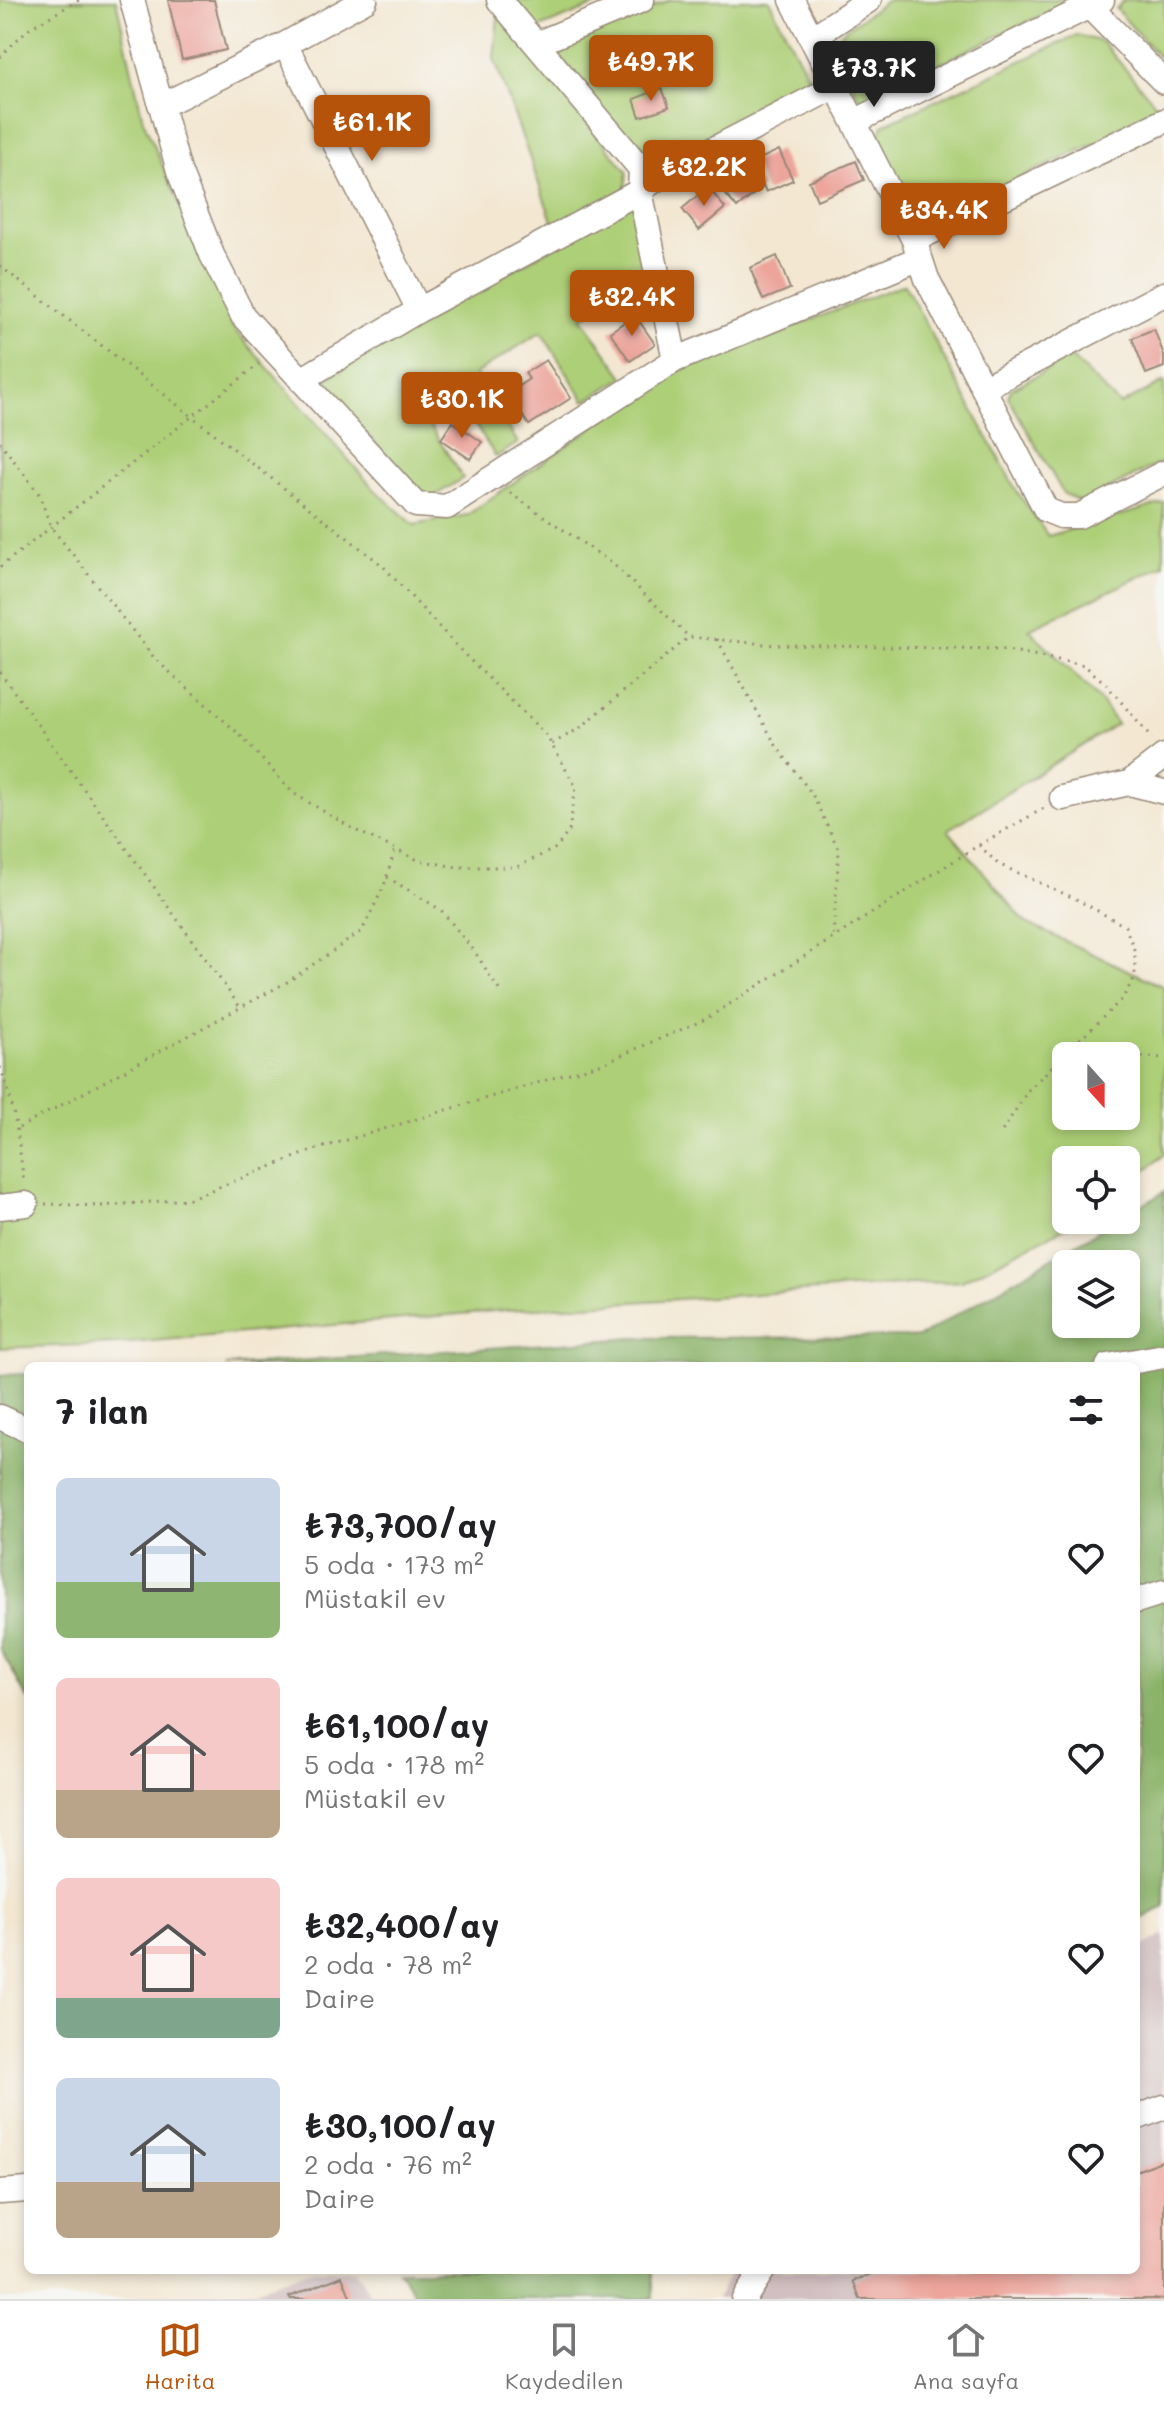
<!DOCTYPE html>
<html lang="tr">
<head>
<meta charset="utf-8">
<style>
  body { margin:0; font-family:Mali,sans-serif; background:#f2f2f2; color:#202124; height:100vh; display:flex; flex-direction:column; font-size:30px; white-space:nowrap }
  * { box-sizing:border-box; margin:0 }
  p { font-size:26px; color:#757577 }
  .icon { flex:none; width:44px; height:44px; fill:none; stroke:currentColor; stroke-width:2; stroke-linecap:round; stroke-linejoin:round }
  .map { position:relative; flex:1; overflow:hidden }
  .sheet { position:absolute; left:24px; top:1362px; width:1116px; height:912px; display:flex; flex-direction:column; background:#fff; border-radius:12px; box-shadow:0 4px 12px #0003 }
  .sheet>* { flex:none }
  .needle { width:52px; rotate:159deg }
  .buttons { position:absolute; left:1052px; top:1042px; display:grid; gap:16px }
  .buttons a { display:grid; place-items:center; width:88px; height:88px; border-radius:12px; background:#fff; box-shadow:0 4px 12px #0003; font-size:40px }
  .price { position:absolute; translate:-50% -68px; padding:0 18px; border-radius:8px; background:#b45309; color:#fff; font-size:26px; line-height:52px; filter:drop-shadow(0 2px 4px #0008) }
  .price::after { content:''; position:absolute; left:50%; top:48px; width:24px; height:18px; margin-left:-12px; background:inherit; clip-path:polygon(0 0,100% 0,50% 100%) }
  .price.on { background:#222; color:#fff }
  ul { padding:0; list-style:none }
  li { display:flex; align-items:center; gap:24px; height:200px; padding:0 32px }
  li span { display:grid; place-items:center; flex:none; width:224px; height:160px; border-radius:12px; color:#555 }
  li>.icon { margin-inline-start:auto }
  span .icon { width:96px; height:96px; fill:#fffc; stroke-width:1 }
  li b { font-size:34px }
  h2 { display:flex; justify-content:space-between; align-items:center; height:96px; padding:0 32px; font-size:34px }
  .menu { display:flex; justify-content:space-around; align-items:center; height:112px; border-top:2px solid #e0e0e0; background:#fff; font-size:22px; color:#757577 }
  .menu a { display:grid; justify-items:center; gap:4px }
  .menu .on { color:#b45309 }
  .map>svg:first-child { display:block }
  .industrial { fill:#d2bfc1 }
  .green { fill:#adcf77; stroke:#747c4a; stroke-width:2; fill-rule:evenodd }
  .forest { fill:#8ab268; stroke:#626e43; stroke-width:2; fill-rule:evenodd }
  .building { fill:#eca49b }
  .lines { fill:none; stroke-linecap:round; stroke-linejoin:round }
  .minor-casing { stroke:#978878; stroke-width:27 }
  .path { stroke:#978878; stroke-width:3; stroke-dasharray:2 6; stroke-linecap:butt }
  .minor { stroke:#fff; stroke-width:24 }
</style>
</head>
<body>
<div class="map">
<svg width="1164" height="2299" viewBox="0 0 1164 2299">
  <rect width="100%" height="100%" fill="#f6f6f2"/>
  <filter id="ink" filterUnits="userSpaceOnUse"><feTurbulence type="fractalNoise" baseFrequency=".0125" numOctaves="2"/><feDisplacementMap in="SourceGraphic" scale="16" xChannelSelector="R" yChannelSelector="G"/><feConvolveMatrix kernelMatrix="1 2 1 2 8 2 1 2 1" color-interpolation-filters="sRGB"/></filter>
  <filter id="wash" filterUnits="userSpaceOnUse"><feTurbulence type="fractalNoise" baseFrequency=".006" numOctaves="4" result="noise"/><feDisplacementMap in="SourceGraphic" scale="32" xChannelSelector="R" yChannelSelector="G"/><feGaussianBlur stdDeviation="1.8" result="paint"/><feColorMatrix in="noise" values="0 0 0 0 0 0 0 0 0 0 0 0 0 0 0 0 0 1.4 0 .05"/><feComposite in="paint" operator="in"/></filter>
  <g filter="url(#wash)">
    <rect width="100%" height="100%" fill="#f3e7d2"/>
    <!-- industrial -->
    <path class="industrial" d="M1164,1934v365h-448l16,-29h404v-319z
      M308,2270h47l18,29h-139z"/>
    <!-- green -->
    <path class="green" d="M0,0h116l27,120 89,207 142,162 40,36 53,-10 201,-140 236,-91 112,206 32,46 116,-33v62l-135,64 69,69 19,26 -169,106 78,93 138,64v168l-38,31v-26h-60v60h14l-118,61 -456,29 -387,34 -119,4zM1066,1056h60v60h-60z
      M514,0h95l-72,29z
      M670,0h99l42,82 -8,14 -138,72 -18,-6 -90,-108 6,-10z
      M888,0h175l-2,6 -200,95 -30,-54 12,-16z
      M1124,0h40v63l-48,-54z
      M498,16l129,155 -2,19 -70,39 -61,-171z
      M1077,35l25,7 56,65 -4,10 -225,102 -10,-1 -41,-77 5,-16z
      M633,203l14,69 -65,46 42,59 -39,24 -44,-69 -66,42 43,69 -22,14 -41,-63 -32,21 40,63 -30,19 -10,-4 -100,-104v-8l98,-61z
      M1071,357l49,48 44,-23v79l-83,42 -18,-10 -55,-96 3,-8z"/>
    <!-- forest -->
    <path class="forest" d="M1164,1192v715l-28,15v-556h-910l408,-28 285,-1 198,-117h9v-5zM1066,1264h60v60h-60z
      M28,1374v326l-28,-51v-274z
      M398,2270h255v29h-234z"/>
    <g id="blocks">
      <!-- building -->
      <path class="building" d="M168,0h46l12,50 -44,10z
        M662,88l7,19 -29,10 -6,-18z
        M779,150l14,30 -27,12 -13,-30z
        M856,161l8,19 -47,20 -8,-19z
        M744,165l18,22 -25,21 -19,-23z
        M708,187l17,21 -26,22 -17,-21z
        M777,256l13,33 -27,11 -13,-32z
        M635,315l20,29 -25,17 -20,-29z
        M1154,329l10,26v12l-18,7 -14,-36z
        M546,360l25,38 -42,27 -21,-32 21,-14 -4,-6z
        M453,422l29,20 -12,17 -29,-20z
        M1164,2160v139h-304l-7,-18 29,-11h254v-99z
        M342,2276l9,23h-61l-1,-2z"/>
    </g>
  </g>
  <g filter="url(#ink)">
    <use href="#blocks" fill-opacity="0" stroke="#978878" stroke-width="2"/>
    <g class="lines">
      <defs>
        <path id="minor" d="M132,0l47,171 33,84 31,61 173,189 31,2 228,-147 245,-102
          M499,0l142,169 -1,22 35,169
          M792,0l122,240 13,39 119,231 15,6h18l85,-43
          M1083,0l81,82
          M812,38l57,-38
          M536,44l106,-44
          M282,46l8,8 129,256
          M160,104l13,-4 109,-54 83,-46
          M854,122l248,-122
          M914,240l250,-119
          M301,380l118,-70 221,-119 16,-12 180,-93
          M983,388l181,-94
          M1129,783l35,9
          M1062,798l67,-15 35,-27
          M0,1207l26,-3
          M1108,1366l56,-10
          M0,1417l28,13
          M1136,1601l28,-9
          M1136,2118l28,-11
          M0,2192l28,-2
          M744,2299l19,-29"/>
      </defs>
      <!-- minor casing -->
      <use href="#minor" class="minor-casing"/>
      <!-- path -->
      <path class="path" d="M0,57l28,-28 51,-29
        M0,266l382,299 81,88 83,82 30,52 -7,44 -13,17 -39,19h-61l-38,-7 -63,-30 -62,-37 -54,-59 -84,-75 -104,-132 -12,-33 -39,-52
        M510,493l103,71 76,73 87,8 226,4 82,16 22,19 46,55
        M0,567l259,-203
        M717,639l60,108 35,47 27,56 -6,88
        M0,672l240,335
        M552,744l28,-16 109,-91
        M979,845l19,19 78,35 49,27 10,26v25l-13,22 -93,90 -28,44
        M387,877l54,33 34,42 26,41
        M1079,1038l36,18h8
        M1126,1056l38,2
        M0,1067c15,38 19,76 24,117
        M19,1128l270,-147 73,-50 22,-45 11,-37
        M45,1204l56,2 87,-7 126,-49 289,-87 103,-44 273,-174 67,-38"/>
      <!-- minor -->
      <use href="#minor" class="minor"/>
    </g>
  </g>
</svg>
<div class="buttons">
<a><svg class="needle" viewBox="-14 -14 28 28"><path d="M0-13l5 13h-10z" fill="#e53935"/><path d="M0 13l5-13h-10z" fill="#757577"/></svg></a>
<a><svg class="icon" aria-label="locate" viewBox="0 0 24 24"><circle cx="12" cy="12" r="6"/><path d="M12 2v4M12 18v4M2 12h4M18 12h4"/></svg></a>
<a><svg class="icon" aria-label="layers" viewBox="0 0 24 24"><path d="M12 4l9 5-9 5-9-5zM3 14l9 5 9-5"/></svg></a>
</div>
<b class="price" style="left:651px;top:103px">₺49.7K</b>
<b class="price on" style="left:874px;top:109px">₺73.7K</b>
<b class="price" style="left:372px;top:163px">₺61.1K</b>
<b class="price" style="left:704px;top:208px">₺32.2K</b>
<b class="price" style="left:944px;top:251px">₺34.4K</b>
<b class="price" style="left:632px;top:338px">₺32.4K</b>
<b class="price" style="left:462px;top:440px">₺30.1K</b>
<section class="sheet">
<h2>7 ilan<svg class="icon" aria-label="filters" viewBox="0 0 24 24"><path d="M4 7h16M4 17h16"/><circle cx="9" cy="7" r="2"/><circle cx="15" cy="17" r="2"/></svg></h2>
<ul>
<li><span style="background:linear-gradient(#c9d6e8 65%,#8fb573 0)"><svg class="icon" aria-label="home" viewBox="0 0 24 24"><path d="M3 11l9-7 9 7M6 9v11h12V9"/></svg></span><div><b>₺73,700/ay</b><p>5 oda · 173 m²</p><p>Müstakil ev</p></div><svg class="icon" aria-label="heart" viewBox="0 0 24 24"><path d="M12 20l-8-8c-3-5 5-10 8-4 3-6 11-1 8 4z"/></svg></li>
<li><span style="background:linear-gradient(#f6c9c9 70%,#b9a48a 0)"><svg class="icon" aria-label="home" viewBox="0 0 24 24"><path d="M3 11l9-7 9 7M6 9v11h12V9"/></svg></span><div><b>₺61,100/ay</b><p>5 oda · 178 m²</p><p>Müstakil ev</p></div><svg class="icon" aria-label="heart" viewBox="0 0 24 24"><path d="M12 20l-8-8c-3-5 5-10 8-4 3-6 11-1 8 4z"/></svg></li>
<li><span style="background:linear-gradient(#f6c9c9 75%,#7fa58c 0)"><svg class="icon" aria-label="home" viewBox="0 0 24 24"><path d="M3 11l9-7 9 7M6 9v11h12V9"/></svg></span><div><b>₺32,400/ay</b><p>2 oda · 78 m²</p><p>Daire</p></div><svg class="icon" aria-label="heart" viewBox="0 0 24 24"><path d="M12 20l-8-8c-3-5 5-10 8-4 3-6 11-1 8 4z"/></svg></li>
<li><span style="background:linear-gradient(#c9d6e8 65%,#b9a48a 0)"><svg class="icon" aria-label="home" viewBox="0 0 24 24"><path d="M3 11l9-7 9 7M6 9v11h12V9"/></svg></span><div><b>₺30,100/ay</b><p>2 oda · 76 m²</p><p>Daire</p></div><svg class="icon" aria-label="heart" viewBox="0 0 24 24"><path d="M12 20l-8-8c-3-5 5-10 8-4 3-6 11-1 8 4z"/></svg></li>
</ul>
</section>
</div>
<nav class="menu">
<a class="on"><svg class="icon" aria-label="map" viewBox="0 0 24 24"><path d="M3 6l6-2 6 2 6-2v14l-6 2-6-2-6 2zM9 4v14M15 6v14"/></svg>Harita</a>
<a><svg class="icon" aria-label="saved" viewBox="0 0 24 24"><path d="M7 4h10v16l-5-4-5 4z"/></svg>Kaydedilen</a>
<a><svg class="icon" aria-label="home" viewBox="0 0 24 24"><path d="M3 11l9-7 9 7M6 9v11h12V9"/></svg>Ana sayfa</a>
</nav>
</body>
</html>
